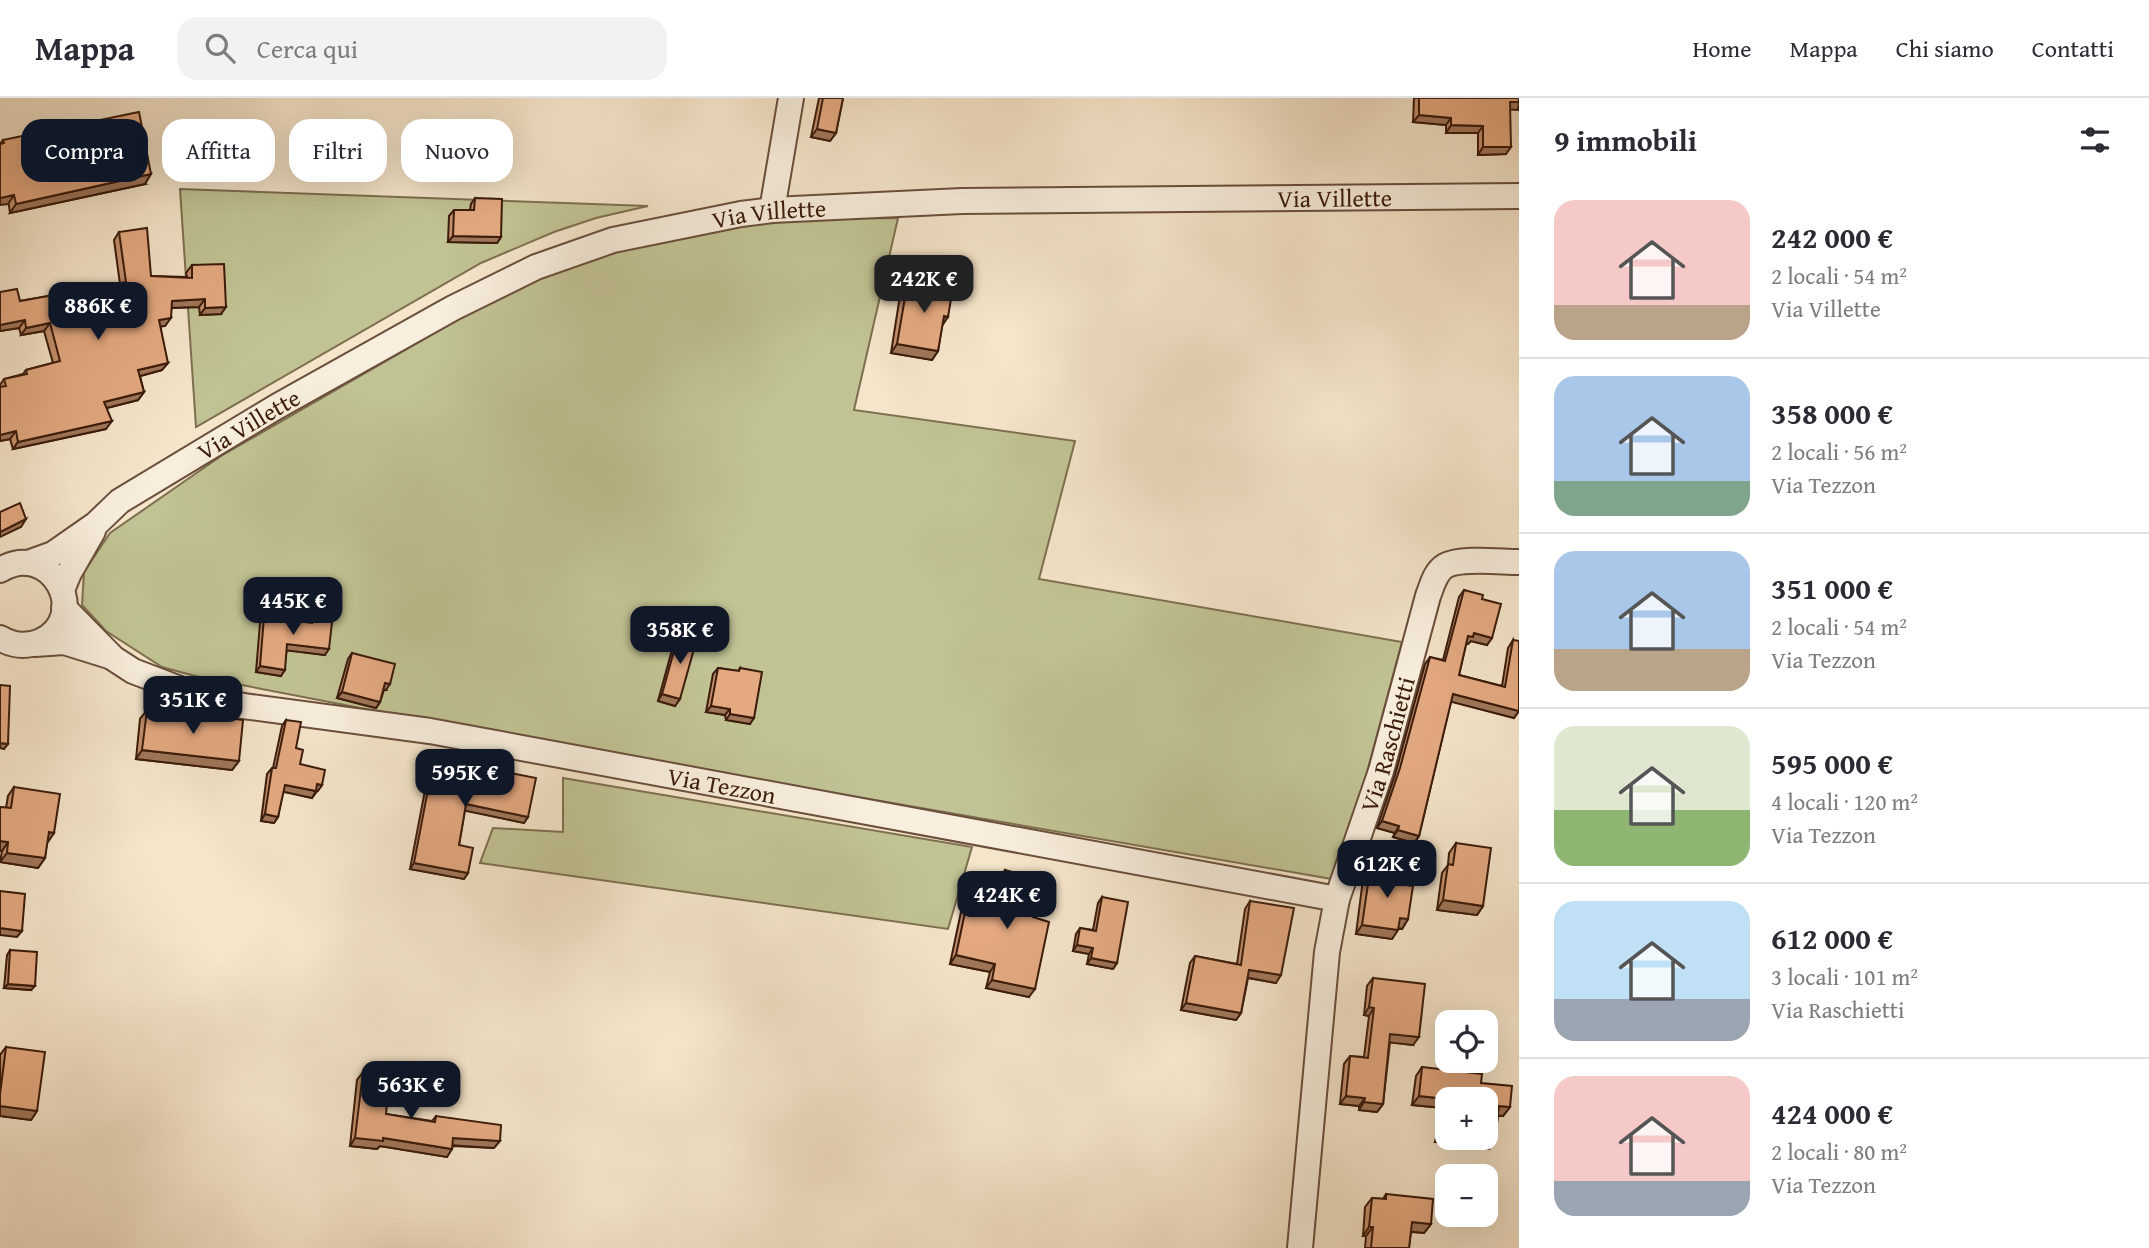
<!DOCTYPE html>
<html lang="it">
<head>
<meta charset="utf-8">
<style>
  body { margin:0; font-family:"Gentium Book Plus",serif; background:#f2f2f3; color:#2b2b33; height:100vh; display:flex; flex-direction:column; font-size:26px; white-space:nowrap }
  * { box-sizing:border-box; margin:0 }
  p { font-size:23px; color:#7c7c81 }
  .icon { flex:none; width:38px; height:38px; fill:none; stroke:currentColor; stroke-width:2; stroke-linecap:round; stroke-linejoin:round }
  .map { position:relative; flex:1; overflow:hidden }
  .drawer { display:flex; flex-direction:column; background:#fff; width:630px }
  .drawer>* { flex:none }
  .guide { position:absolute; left:21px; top:21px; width:665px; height:63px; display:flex; gap:14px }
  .controls { position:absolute; left:1435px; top:912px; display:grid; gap:14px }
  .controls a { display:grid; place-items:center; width:63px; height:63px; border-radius:14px; background:#fff; box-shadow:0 7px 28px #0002; font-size:35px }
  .price { position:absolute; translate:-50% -60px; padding:0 16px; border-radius:14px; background:#111827; color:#fff; font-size:23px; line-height:46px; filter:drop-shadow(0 2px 4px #0008) }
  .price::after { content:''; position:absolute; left:50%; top:42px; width:21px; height:16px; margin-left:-10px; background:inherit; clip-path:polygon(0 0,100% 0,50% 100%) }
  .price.active { background:#222; color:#fff }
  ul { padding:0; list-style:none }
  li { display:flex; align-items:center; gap:21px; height:175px; padding:0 35px }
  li+li { border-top:2px solid #e1e1e2 }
  li span { display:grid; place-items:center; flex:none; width:196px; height:140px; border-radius:21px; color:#555 }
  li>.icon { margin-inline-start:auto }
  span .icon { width:84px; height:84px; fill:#fffc; stroke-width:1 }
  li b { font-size:30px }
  h2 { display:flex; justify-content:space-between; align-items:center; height:84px; padding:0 35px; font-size:30px }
  .pill { padding:0 24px; border-radius:21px; background:#fff; box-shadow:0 7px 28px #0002; font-size:24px; line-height:63px }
  .pill.active { background:#111827; color:#fff }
  header { display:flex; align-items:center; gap:42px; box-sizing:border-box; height:98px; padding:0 35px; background:#fff; border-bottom:2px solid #e1e1e2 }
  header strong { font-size:33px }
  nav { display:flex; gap:38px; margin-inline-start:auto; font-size:24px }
  .search { width:490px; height:63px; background:#f2f2f3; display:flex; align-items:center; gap:18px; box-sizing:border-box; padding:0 24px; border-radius:21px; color:#7c7c81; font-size:26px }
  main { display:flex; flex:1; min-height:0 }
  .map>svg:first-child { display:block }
  .green { fill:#c1c394; stroke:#7e6f50; stroke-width:2 }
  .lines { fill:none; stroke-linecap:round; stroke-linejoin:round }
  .minor-casing { stroke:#6a4e3b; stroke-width:28 }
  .minor { stroke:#f8eedd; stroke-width:24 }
  .wall { fill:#c4916f; stroke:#3b1b0b; stroke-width:2; fill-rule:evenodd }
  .shaded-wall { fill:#a0765a; stroke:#3b1b0b; stroke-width:2 }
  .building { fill:#e4a981; stroke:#3b1b0b; stroke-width:2 }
  .labels { text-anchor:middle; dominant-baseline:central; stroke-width:5; stroke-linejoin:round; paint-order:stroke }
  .street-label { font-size:24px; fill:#3b1b0b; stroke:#f8eedd }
</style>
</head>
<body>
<header>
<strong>Mappa</strong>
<div class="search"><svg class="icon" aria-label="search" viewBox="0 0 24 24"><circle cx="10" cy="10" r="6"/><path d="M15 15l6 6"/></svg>Cerca qui</div>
<nav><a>Home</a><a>Mappa</a><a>Chi siamo</a><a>Contatti</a></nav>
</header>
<main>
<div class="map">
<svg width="1519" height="1150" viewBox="0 0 1519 1150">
  <rect width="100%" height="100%" fill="#f5e5ca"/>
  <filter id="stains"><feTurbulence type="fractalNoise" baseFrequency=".00286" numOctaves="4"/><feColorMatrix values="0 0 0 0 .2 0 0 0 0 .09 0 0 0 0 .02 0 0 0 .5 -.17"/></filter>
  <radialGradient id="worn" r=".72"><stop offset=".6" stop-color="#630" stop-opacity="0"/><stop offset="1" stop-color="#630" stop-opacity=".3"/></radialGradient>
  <!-- green -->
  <path class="green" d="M180,91l468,17 -52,12 -42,14 -73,31 -285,164z
    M898,120l-44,192 221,31 -36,138 363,63 -40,149 -30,88 -811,-140 -326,-63 -33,-9 -56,-36 -24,-26 2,-33 26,-39 111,-77 278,-160 68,-29 76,-23 130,-25z
    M563,680l409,69 -24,82 -468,-66 13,-35 70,4z"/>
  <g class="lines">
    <defs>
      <g id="minor">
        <path d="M772,112l19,-112"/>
        <path id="s1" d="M28,465l25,-9 43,-30 24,-23 156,-94 177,-99 83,-41 77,-27 128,-26 31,-4 190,-9 557,-5"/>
        <path d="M0,472c52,-31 92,47 41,71 -14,6 -28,5 -41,-3"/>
        <path d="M62,492l7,-17 24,-42"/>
        <path id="s2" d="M64,510l49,50 20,13 55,21 55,14 187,25 907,168"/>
        <path d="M35,546l29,-2 45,14"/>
        <path id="s3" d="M1300,1150l27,-296 10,-53 44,-128 47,-175c4,-10 7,-24 17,-30 16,-9 55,-4 74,-4"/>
      </g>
    </defs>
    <!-- minor casing -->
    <use href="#minor" class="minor-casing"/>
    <!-- minor -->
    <use href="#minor" class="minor"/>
  </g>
  <!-- wall -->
  <path class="wall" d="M819,0h24l-7,35 -6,8 -19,-4z
    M1414,0h105l-1,12 -8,-1 -4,45 -28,1v-22h-32v-8l-33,-3z
    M3,42l142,44 -135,29 -10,-69z
    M475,100l26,39 -4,6 -49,-1 1,-26 5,-6h16l1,-6z
    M119,134l32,44 36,1 -1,-4 6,-8 29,49 -21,1 -1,-8 -27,1 -7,18h-4l1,44 -22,6 4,16 -6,8 -31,8 -1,21 -93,20 -3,-10 -10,2v-56l4,-6 19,-5 3,-4 27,-7 -9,-32 -23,4 -2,-7 -19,3v-39l20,9 100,-17 -6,-44z
    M908,182l34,46 -4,25 -6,9 -41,-7 10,-64z
    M1464,492l18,9 5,46 -16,-4 -3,3h-2l-7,31 43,11 6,-38 5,-8 1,78 -63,-17 -32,135 -5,7 -21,-6 2,-4 -18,-5 18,-53 30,-111 5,-7 13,3 16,-63z
    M313,512l12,45 -38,-5 -6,26 -25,-4 4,-49 4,-6 45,5v-6z
    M679,535l-4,73 -17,-5 17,-62z
    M352,555l34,37h-2l-4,12 -4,6 -39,-10 11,-39z
    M718,570l20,3 2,-3 10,56 -24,-4 -1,-5 -19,-3 7,-38z
    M147,612l28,7 36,4 3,-5 25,45 -7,9 -96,-11 4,-40z
    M286,622l10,28 4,16 22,21 -10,13 -29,-7 -5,26 -4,6 -13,-2 6,-47 5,-6h1l9,-42z
    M434,660l94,59 -4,6 -59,-13 -6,35 9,28 -4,6 -54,-10 20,-105z
    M14,689l40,46 -7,9 -2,16 -7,10 -38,-6 2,-11h-2v-44l6,1 2,-12z
    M1456,745l27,63 -6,9 -40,-5 5,-37 6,-8 1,-12z
    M1005,772l28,47 -4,80 -43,-9 4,-16 -40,-8 12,-57 6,-9 24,6 7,-26z
    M1370,772l35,15 3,34 -6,10 -3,-1 -7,11 -36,-5 7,-55z
    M1102,799l15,66 -4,6 -26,-5 2,-10 -16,-3 3,-17 4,-6 13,2 5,-27z
    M1250,803l26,82 -28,-5 -7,35 -5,7 -55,-10 9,-47 5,-7 42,8 8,-55z
    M10,852l21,40 -27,-2 3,-33z
    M1373,880l40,67 -23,-3 -7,62 -6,8 -18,-2v-4l-19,-2 4,-40 6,-8 14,1 5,-41 -5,-1 3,-29z
    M6,949l31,64 -6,9 -31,-4v-61z
    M1422,969l59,16 29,24 -7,9h-5l-3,23 -6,10 -54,-7 8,-34 -31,-3 4,-29zM1447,1001h39l-39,39z
    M363,974l23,42 46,7 4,-5 58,32 -41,-2 -6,11 -67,-11 -3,3 -27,-3 7,-66z
    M1386,1096l45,30 -7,9 -13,-1 -2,16h-44l1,-12h-3l2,-29 7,-9 11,1z"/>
  <!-- shaded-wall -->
  <path class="shaded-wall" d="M1510,4h9l-1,8 -14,-1z
    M1419,17l32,3 -5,7 -33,-3z
    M1451,27l32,1 -5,7h-32z
    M817,31l19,4 -6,8 -19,-4z
    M1483,49h28l-5,7 -28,1z
    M151,76l-6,10 -135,29 6,-9z
    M14,97l-6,9 -8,1v-7z
    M453,138l48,1 -4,6 -49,-1z
    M205,201l-6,8 -32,1 5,-7z
    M226,209l-5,7 -21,1 5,-7z
    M944,218l4,1 -6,9z
    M171,220l-6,8 -11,1 5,-7z
    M25,222l-6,8 -19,3v-6z
    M50,225l-6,8 -23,4 5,-7z
    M897,246l41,7 -6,9 -41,-7z
    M168,265l-6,7 -29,8 5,-8z
    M144,294l-6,8 -39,10 5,-8z
    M112,323l-6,8 -93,20 5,-7z
    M16,333l-6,8 -10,2v-6z
    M26,421l-5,8 -21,10v-5z
    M1474,535l18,5 -5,7 -16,-4 -3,3 -5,-1 5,-7z
    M287,546l42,5 -4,6 -42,-5z
    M260,568l25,4 -4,6 -25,-4z
    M385,585l5,1 -4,6 -5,-1z
    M342,594l38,10 -4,6 -39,-10z
    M662,596l18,5 -5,7 -17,-5z
    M1453,596l66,17 -5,7 -66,-17z
    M711,608l19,3 -5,6 -19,-3z
    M730,616l24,4 -4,6 -24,-4z
    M0,645l8,1 -4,5 -4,-1z
    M142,652l97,11 -7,9 -96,-11z
    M317,686l5,1 -4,6 -6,-1z
    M285,687l31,6 -4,7 -32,-7z
    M466,706l62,13 -4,6 -62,-13z
    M265,716l13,3 -4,6 -13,-2z
    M1382,723l17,5 -4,7 -18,-5z
    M1398,732l21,6 -5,7 -21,-6z
    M49,734l5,1 -6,9 -6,-1z
    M0,743l8,1 -6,9h-2z
    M7,755l38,5 -7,10 -38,-6z
    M414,765l54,10 -4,6 -54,-10z
    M1443,802l40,6 -6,9 -40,-5z
    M1400,820l8,1 -6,10 -8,-2z
    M1362,827l36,5 -6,9 -36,-5z
    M0,830l22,3 -5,6 -17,-2z
    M1077,847l16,3 -4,6 -16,-3z
    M956,857l39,9 -5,8 -40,-8z
    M1091,860l26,5 -4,6 -26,-5z
    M1249,872l32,5 -5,8 -32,-6z
    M992,882l43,9 -6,8 -43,-9z
    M8,886l27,2 -4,4 -27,-2z
    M1186,905l55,10 -5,7 -55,-10z
    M1369,909l5,1 -5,8 -5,-1z
    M1390,936l29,3 -6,8 -28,-3z
    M1346,998l19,2 -6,8 -19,-2z
    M1419,998l28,3v4l-4,5 -31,-3z
    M1364,1004l19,2 -6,8 -18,-2z
    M0,1008l37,5 -6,9 -31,-4z
    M1499,1008l11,1 -7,9 -10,-1z
    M1441,1035l6,1v4h31l17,1 -6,10 -54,-7z
    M355,1040h28l69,11 -5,8 -67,-11 -3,3 -27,-3z
    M453,1040l47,3 -6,7 -46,-3z
    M1412,1124l19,2 -7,9 -18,-2z
    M1369,1129h4l-7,9h-3z"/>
  <!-- building -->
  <path class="building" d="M823,0h20l-7,35 -19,-4z
    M1419,0h100v4h-9l1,45h-28v-21l-32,-1v-7l-32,-3z
    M139,14l12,62 -135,30 -2,-9 -14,3v-54l4,-1 -1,-3z
    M475,100l27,1 -1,38 -48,-1 1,-26h20z
    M147,130l4,48 41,2v-13l32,-1 2,43 -21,1v-9l-33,2 -1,17 -12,2 9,43 -30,7 6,22 -40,10 8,19 -94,21 -2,-11 -16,4v-48l6,-1 -2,-7 23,-5 -1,-4 34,-9 -10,-38 -24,5 -1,-8 -25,5v-33l17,-3 3,12 106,-19 -7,-50z
    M908,182l45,7 -5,30 -4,-1 -6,35 -41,-7z
    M20,405l6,16 -26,13v-20z
    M1464,492l19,5 -1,4 19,5 -9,34 -18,-5 -1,4 -5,-1 -9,39 46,12 8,-47 6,1v70l-66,-17 -34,142 -21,-6 1,-4 -17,-5 18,-53 30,-111 15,4z
    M313,512l20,3 -4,36 -42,-5 -2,26 -25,-4 4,-49 48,6z
    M679,535l18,5 -17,61 -18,-5z
    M352,555l43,11 -5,20 -5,-1 -5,19 -38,-10z
    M718,570l21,3 1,-3 22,4 -8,46 -24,-4v-5l-19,-3z
    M0,587l10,1 -2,58 -8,-1z
    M147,612l28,3v4l39,4v-5l29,4 -4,41 -97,-11z
    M286,622l15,2 -5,26 7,2 -3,14 25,6 -3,15 -5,-1 -1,7 -31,-6 -7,32 -13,-3 7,-46h4z
    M434,660l102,20 -8,39 -62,-13 -7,41 14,3 -5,25 -54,-10z
    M14,689l46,7 -6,39 -5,-1 -4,26 -38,-5 1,-11 -8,-1v-34l11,1z
    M1456,745l35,5 -8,58 -40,-6 5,-36 5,1z
    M1005,772l38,10 -10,37 16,5 -14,67 -43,-9 3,-16 -39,-9 12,-57 27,6z
    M1370,772l36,4 -1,11 8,1 -5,33 -8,-1 -2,12 -36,-5z
    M0,793l25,3 -3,37 -22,-3z
    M1102,799l26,5 -11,61 -26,-5 2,-10 -16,-3 3,-17 16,3z
    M1250,803l44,7 -13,67 -32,-5 -8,43 -55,-10 9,-47 46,9z
    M10,852l27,2 -2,34 -27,-2z
    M1373,880l52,6 -6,53 -29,-3 -7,70 -19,-2 1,-4 -19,-2 4,-40 18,2 6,-50 -5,-1z
    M6,949l39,5 -8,59 -37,-5v-12z
    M1422,969l60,7 -1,9 31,3 -2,21 -11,-1 -4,33 -17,-1h8v-39h-39l-28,-3z
    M363,974l27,3 -4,39 49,8 1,-6 65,9 -1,16 -47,-3 -1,11 -69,-11v3l-28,-3z
    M1447,1011v25l-6,-1z
    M1386,1096l47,5 -2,25 -19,-2 -3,26h-38l2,-21h-4l3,-29 14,1z"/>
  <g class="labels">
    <!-- street labels -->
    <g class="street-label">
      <text stroke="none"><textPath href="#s1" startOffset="1396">Via Villette</textPath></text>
      <text stroke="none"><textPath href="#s1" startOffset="830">Via Villette</textPath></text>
      <text stroke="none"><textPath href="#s1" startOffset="262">Via Villette</textPath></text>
      <text stroke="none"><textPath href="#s3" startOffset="514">Via Raschietti</textPath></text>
      <text stroke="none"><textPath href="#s2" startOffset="695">Via Tezzon</textPath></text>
    </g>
  </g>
  <rect width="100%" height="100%" filter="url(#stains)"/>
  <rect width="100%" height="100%" fill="url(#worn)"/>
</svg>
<div class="controls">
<a><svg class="icon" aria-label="locate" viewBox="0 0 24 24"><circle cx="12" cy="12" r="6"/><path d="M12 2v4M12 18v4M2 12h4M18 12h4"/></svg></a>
<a>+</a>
<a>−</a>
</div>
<b class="price active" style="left:924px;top:217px">242K €</b>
<b class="price" style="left:98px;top:244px">886K €</b>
<b class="price" style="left:293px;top:539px">445K €</b>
<b class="price" style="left:680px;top:568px">358K €</b>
<b class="price" style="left:193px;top:638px">351K €</b>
<b class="price" style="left:465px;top:711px">595K €</b>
<b class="price" style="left:1387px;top:802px">612K €</b>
<b class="price" style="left:1007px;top:833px">424K €</b>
<b class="price" style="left:411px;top:1023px">563K €</b>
<div class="guide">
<a class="pill active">Compra</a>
<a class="pill">Affitta</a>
<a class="pill">Filtri</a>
<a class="pill">Nuovo</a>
</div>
</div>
<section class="drawer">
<h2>9 immobili<svg class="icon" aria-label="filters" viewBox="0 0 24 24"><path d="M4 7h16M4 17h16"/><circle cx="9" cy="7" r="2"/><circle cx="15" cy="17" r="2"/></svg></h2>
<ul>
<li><span style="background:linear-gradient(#f6c9c9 75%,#b9a48a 0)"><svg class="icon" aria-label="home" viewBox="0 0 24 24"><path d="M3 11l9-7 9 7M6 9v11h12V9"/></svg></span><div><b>242 000 €</b><p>2 locali · 54 m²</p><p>Via Villette</p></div></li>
<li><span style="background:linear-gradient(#a9c7e8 75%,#7fa58c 0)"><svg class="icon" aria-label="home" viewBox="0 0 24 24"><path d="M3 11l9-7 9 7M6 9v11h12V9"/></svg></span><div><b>358 000 €</b><p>2 locali · 56 m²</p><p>Via Tezzon</p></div></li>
<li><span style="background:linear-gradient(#a9c7e8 70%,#b9a48a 0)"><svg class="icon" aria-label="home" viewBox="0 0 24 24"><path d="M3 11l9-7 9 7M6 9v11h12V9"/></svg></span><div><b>351 000 €</b><p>2 locali · 54 m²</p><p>Via Tezzon</p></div></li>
<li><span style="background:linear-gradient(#dfe7d0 60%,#8fb573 0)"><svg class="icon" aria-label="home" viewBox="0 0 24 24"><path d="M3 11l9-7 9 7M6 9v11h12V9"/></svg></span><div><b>595 000 €</b><p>4 locali · 120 m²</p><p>Via Tezzon</p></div></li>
<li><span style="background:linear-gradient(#bfe0f5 70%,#9aa5b1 0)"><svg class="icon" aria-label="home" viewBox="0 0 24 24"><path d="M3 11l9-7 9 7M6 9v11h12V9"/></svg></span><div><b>612 000 €</b><p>3 locali · 101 m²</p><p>Via Raschietti</p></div></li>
<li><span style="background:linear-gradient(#f6c9c9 75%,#9aa5b1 0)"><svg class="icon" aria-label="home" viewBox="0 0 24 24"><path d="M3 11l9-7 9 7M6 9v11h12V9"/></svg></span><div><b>424 000 €</b><p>2 locali · 80 m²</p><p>Via Tezzon</p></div></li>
</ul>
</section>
</main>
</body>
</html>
